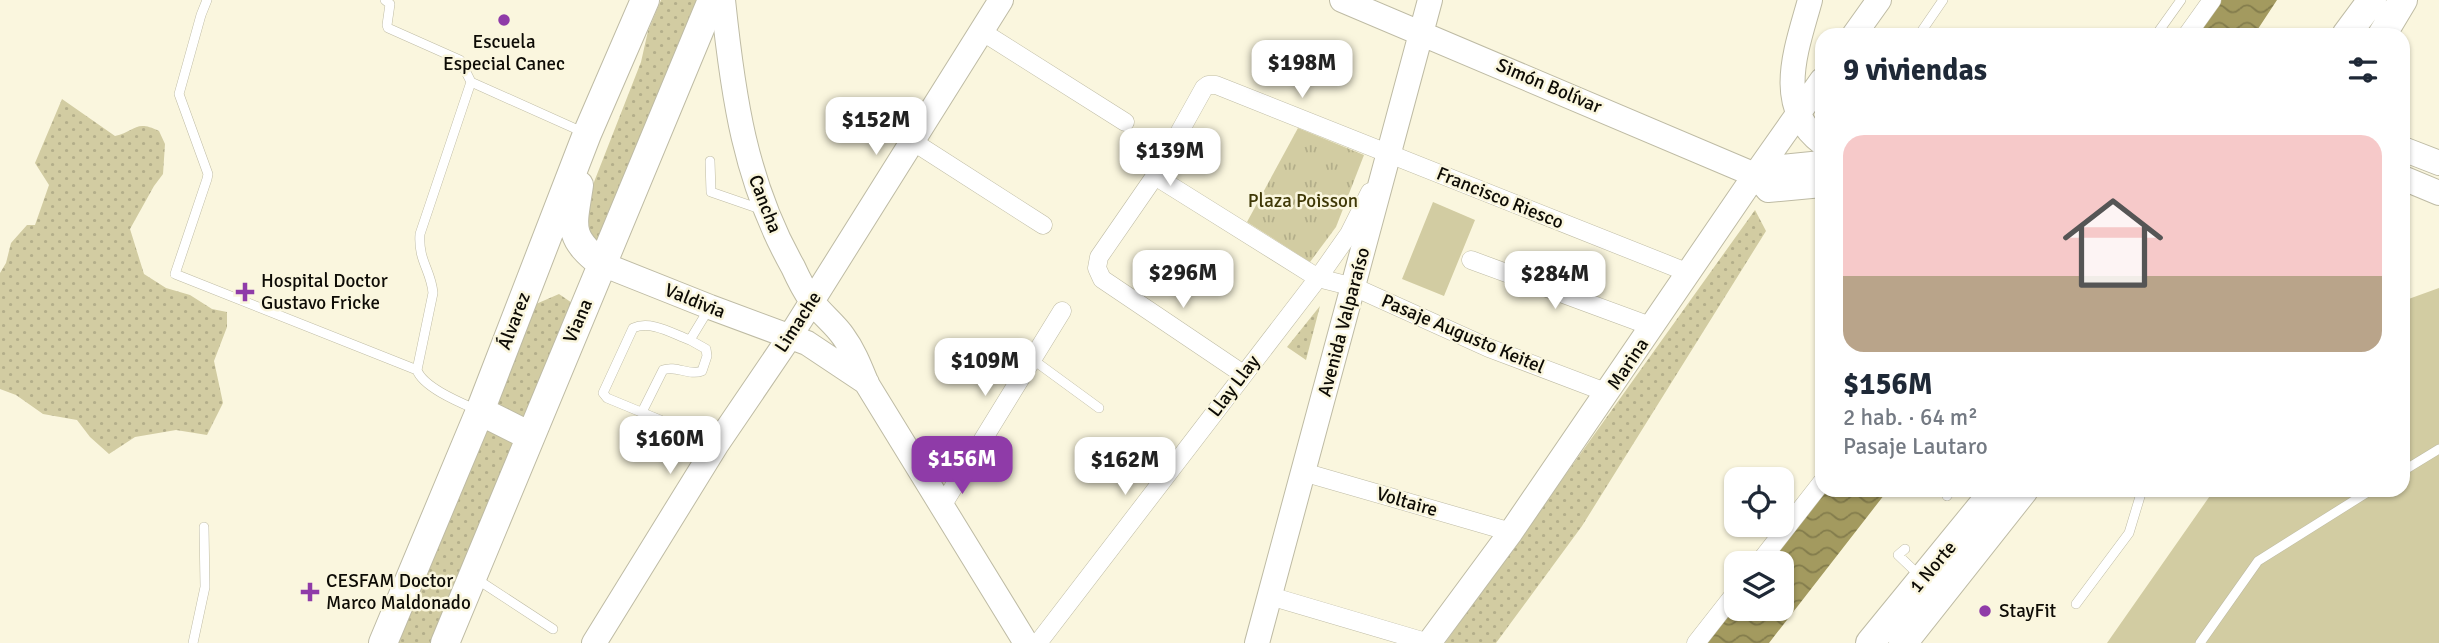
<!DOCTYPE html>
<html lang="es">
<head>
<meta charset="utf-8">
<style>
  body { margin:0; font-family:Signika,sans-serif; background:#f6f6f7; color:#1f2937; height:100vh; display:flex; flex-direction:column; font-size:26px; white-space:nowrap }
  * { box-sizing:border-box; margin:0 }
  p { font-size:23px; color:#747a83 }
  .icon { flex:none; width:38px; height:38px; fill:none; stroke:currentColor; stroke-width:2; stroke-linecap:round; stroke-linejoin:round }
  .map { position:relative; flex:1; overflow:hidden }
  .side { position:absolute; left:1815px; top:28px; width:595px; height:469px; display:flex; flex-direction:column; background:#fff; border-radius:21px; box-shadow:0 2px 5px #0004 }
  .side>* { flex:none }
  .buttons { position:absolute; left:1724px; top:467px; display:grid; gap:14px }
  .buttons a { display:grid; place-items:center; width:70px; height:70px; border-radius:14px; background:#fff; box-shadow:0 2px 5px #0004; font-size:35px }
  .price { position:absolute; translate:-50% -60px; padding:0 16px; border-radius:14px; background:#fff; color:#222; font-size:23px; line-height:46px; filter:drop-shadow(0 2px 4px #0008) }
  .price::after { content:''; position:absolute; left:50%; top:42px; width:21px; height:16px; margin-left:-10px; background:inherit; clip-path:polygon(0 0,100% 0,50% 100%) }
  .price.selected { background:#8f3ba8; color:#fff }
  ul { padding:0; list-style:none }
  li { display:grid; align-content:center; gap:14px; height:371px; padding:0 28px }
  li+li { border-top:2px solid #e0e1e3 }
  li span { display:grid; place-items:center; height:217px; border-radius:21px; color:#555 }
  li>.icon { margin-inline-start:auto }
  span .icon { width:126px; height:126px; fill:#fffc; stroke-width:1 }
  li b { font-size:30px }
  h2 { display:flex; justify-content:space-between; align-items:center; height:84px; padding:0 28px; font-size:30px }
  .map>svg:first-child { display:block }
  .grass { fill:url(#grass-dots) }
  .park { fill:url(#park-tufts) }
  .pitch { fill:#d2cca2 }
  .water { fill:url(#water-waves) }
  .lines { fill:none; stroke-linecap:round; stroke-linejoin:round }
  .lane-casing { stroke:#bebba4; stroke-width:10 }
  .street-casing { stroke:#bebba4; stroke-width:19 }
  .secondary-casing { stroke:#bebba4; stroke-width:26 }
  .primary-casing { stroke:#bebba4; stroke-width:30 }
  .lane { stroke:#fff; stroke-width:9 }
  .street { stroke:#fff; stroke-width:18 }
  .secondary { stroke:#fff; stroke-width:24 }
  .primary { stroke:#fff; stroke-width:28 }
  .poi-dot { fill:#8f3ba8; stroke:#faf6de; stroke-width:2.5 }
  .labels { text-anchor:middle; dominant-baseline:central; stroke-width:5; stroke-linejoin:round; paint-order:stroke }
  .poi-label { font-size:19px; fill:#0d0b05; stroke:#faf6de; text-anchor:start }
  .street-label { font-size:19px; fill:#0d0b05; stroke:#faf6de }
  .park-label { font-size:19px; fill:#3f3806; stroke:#faf6de }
</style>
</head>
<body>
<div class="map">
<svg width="2439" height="643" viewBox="0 0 2439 643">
  <defs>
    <pattern id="grass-dots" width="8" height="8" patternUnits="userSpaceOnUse" patternTransform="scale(1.75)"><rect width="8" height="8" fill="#d2cca2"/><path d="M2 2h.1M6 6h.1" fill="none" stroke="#b3ae8a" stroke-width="1.8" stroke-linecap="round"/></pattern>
    <pattern id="park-tufts" width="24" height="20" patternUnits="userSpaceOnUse" patternTransform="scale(1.75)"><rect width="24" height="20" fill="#d2cca2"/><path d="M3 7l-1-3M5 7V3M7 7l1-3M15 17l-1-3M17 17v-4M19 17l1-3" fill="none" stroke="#b3ae8a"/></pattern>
    <pattern id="water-waves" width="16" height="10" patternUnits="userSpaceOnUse" patternTransform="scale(1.75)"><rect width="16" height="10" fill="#a39a5f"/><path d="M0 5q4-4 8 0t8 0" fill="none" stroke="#837c4c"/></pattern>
  </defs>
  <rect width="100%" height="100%" fill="#faf6de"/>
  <!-- grass -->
  <path class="grass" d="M661,0h40l-101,246 -24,-18 65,-166 7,-31z
    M62,99l53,37c20,-4 20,-17 44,-5l6,13 -2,30 -9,12 -24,43 14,45 22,14 24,7 22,14 15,3v15l-13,34 9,42 -16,32 -31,-5 -41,7 -26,17 -19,-17 -13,-17 -34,-6 -27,-19 -16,-6v-116l6,-10 5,-20 16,-18h8l14,-40 -14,-22z
    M1755,210l11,21 -184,295 -86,117h-51z
    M559,294l16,11 -139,338h-38l138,-339z
    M1320,306l-14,54 -19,-13z"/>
  <!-- park -->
  <path class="park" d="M1298,128l66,27 -28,72 -26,35 -63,-40z"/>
  <!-- pitch -->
  <path class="pitch" d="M1433,202l42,18 -31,76 -42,-17z
    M2439,288v355h-332l107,-153h189v-189z"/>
  <!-- water -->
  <path class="water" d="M2218,0h59l-23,35h-61z
    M1823,490h65l-119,153h-62l29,-38v4h46v-45l-15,-1z"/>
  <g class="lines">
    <defs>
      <path id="lane" d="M207,0l-6,15 -22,79 29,80 -1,5 -32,95 242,96
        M385,0l5,4 -3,21 1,3 72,32 11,22
        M1919,35l24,-35
        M2156,35l25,-35
        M710,161l1,31 52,18
        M710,307l-20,33c-17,-6 -39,-20 -57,-12l-30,65 4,5 109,45
        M1032,359l67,49
        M475,409c-16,-7 -52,-22 -58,-39l16,-77c-2,-23 -15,-32 -13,-59l51,-152 114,51
        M642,412l21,-42c13,-5 26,6 39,1l5,-15 -1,-7 -16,-9
        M2403,471l36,-22
        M1947,496l4,-6
        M1905,549l-7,6 22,21
        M475,578l78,51
        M2076,604l53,-71 13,-43
        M193,643l12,-56 -1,-60
        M2200,643l58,-82 113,-71"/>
      <path id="street" d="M981,31l144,91
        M2187,35l25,-35
        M912,141l131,84
        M1155,176l163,102 36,9 135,61 119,45
        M1471,260l182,67
        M1243,374l-141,-95 -5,-11 2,-11 56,-81 49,-88 4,-3h8l473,188
        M1303,472l208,60
        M942,506l120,-195
        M1758,564l64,-82
        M1270,596l159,47
        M1038,643l280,-365 31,-44 21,-42
        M1696,643l40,-51"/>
      <path id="secondary" d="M723,0c10,96 22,182 70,267 5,11 11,23 18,33 9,13 23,23 32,36 11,15 17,31 24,48l159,259
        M1342,0l413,175 13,15 54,-5
        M1810,0c-13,48 -37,106 12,143
        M1854,35l25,-35
        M2403,149l36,14
        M1755,175l27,-8 40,-4
        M2403,178l36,15
        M602,264l108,43 97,36 60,40
        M594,643l123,-199 72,-106 212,-338
        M1257,643l173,-643
        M1429,643l82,-111 244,-357 67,-95"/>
      <path id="primary" d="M2346,35l26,-35
        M2382,35l21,-35
        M579,185c-6,41 -13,51 23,79
        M480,411l50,25
        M383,643l97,-232 107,-277 58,-134
        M445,643l267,-643
        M1870,643l125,-153
        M1903,643l121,-153"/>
    </defs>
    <!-- lane casing -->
    <use href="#lane" class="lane-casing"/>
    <!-- street casing -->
    <use href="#street" class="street-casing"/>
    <!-- secondary casing -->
    <use href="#secondary" class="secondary-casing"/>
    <!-- primary casing -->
    <use href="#primary" class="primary-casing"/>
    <!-- lane -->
    <use href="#lane" class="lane"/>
    <!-- street -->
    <use href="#street" class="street"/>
    <!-- secondary -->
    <use href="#secondary" class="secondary"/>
    <!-- primary -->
    <use href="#primary" class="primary"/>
  </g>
  <!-- markers -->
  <g class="poi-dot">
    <circle cx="504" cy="20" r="7"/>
    <path d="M241.5 281.5h7v7h7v7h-7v7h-7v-7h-7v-7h7z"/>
    <path d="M306.5 581.5h7v7h7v7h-7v7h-7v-7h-7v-7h7z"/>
    <circle cx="1985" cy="611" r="7"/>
  </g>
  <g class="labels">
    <!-- poi labels -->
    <g class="poi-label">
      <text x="504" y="42" text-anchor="middle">Escuela<tspan x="504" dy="22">Especial Canec</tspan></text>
      <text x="261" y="281">Hospital Doctor<tspan x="261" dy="22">Gustavo Fricke</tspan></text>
      <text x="326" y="581">CESFAM Doctor<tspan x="326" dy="22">Marco Maldonado</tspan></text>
      <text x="1999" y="611">StayFit</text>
    </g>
    <!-- street labels -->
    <g class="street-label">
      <text transform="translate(1549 86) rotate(23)">Simón Bolívar</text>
      <text transform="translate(1500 198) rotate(22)">Francisco Riesco</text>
      <text transform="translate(765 204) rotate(69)">Cancha</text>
      <text transform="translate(695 301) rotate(22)">Valdivia</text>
      <text transform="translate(514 321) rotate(-69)">Álvarez</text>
      <text transform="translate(578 321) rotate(-67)">Viana</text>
      <text transform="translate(798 322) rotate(-57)">Limache</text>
      <text transform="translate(1344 322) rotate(-75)">Avenida Valparaíso</text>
      <text transform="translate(1463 334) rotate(23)">Pasaje Augusto Keitel</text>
      <text transform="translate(1628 364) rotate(-56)">Marina</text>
      <text transform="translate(1234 386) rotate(-53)">Llay Llay</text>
      <text transform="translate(1407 502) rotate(16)">Voltaire</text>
      <text transform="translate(1933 567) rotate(-50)">1 Norte</text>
    </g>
    <!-- park labels -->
    <g class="park-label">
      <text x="1303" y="201">Plaza Poisson</text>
    </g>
  </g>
</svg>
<div class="buttons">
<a><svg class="icon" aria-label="locate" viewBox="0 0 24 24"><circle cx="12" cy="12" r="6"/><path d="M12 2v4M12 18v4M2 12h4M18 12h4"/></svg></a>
<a><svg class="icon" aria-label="layers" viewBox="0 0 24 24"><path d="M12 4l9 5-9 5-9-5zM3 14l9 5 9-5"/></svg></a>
</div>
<b class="price" style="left:1302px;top:100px">$198M</b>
<b class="price" style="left:876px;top:157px">$152M</b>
<b class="price" style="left:1170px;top:188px">$139M</b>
<b class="price" style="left:1183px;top:310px">$296M</b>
<b class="price" style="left:1555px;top:311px">$284M</b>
<b class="price" style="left:985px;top:398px">$109M</b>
<b class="price" style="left:670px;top:476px">$160M</b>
<b class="price selected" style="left:962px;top:496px">$156M</b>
<b class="price" style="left:1125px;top:497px">$162M</b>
<section class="side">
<h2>9 viviendas<svg class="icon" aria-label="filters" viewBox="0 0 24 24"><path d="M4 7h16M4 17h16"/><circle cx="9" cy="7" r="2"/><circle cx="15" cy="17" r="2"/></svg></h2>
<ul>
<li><span style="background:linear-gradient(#f6c9c9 65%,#b9a48a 0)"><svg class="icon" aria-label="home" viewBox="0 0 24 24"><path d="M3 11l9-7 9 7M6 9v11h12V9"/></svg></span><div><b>$156M</b><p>2 hab. · 64 m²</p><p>Pasaje Lautaro</p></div></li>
</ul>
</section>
</div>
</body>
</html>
